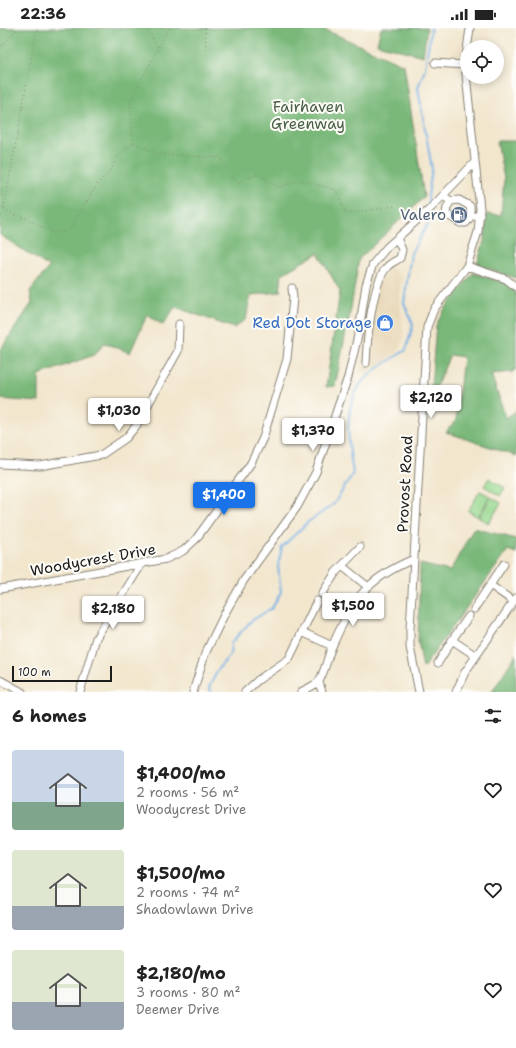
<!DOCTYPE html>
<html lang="en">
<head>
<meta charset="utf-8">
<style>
  body { margin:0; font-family:"Shantell Sans",sans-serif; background:#f2f2f2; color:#222; height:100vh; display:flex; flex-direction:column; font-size:15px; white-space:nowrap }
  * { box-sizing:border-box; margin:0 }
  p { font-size:13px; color:#767676 }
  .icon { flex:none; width:22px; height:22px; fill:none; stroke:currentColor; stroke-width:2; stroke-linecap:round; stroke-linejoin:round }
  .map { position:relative; height:664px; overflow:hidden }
  .details { display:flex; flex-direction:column; background:#fff; flex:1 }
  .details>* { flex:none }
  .controls { position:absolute; left:460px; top:12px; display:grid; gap:8px }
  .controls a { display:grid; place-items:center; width:44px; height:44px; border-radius:50%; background:#fff; box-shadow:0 2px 10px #0003; font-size:20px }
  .scale { position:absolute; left:12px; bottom:10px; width:100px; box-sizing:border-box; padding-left:4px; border:2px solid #1c1c1c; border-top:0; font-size:11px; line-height:14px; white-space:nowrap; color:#1c1c1c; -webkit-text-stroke:3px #fdfcf7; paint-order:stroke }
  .price { position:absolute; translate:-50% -34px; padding:0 9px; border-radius:4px; background:#fff; color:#222; font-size:13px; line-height:26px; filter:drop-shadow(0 1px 2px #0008) }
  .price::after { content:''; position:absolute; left:50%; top:24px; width:12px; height:9px; margin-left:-6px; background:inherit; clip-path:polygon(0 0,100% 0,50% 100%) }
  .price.active { background:#1a73e8; color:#fff }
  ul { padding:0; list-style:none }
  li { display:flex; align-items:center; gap:12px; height:100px; padding:0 12px }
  li span { display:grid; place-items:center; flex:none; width:112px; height:80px; border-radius:4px; color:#555 }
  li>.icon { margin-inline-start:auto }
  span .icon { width:48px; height:48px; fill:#fffc; stroke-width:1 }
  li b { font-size:17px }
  h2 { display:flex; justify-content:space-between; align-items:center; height:48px; padding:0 12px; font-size:17px }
  .status { display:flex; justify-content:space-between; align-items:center; height:28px; padding:0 20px; background:#fff; direction:ltr }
  .status svg { height:11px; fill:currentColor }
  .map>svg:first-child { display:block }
  .built { fill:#e9d9ba }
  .green { fill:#97d88e; stroke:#5a7a55 }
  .forest { fill:#79b879; stroke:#4a6a4a }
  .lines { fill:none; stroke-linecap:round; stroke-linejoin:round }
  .stream { stroke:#72afe4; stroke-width:2 }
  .minor-casing { stroke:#878174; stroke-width:9 }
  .path { stroke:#878174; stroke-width:1; stroke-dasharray:1 3; stroke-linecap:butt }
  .minor { stroke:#fff; stroke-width:7 }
  .labels { text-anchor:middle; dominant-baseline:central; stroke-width:4; stroke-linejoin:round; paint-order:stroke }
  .park-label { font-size:15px; fill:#475e44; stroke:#fdfcf7 }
  .service-label { font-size:15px; fill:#4e5e75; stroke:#fdfcf7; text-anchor:end }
  .shop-label { font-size:15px; fill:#366cbe; stroke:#fdfcf7; text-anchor:end }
  .street-label { font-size:15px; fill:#1c1c1c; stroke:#fdfcf7 }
</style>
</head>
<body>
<div class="status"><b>22:36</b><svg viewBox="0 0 49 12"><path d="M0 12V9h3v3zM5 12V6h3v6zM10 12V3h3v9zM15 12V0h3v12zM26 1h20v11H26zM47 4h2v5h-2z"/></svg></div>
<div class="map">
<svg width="516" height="664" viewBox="0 0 516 664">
  <rect width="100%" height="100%" fill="#fdfcf7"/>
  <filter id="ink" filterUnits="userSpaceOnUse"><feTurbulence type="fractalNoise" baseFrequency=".025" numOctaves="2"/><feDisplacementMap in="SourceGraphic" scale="8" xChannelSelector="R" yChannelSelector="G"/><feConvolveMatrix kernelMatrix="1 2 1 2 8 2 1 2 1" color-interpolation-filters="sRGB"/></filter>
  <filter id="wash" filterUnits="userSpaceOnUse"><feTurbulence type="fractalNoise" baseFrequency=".012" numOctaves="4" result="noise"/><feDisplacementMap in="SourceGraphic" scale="16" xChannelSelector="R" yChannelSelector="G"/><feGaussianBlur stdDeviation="0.9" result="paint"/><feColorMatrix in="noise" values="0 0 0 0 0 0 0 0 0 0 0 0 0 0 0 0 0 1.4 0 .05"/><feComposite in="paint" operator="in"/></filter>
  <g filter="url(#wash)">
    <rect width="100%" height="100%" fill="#f2e6cd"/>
    <!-- built -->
    <path class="built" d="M384,235l13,9 -1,3 6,1 -3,18 5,44 -6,14 -31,21 -7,-2 4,-21 7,-53 7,-24z"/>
    <!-- green -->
    <path class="green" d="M489,450l16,10 -5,8 -16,-10z
      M480,463l10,5 -12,21 -10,-6z
      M491,469l10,6 -12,20 -10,-5z"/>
    <!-- forest -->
    <path class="forest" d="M0,0h321l83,37 20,132 -65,62 -8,49 -16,78 -9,1 14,-96 -22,-38 -36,21 -2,18 -29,3 -5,24 -12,9 -59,-21 -12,18 -16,-10 -17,38 -25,-10 -11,12 -55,20v27l-39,-3v-49l32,-47 -2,-12 19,-24 -49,-32z
      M381,0h46l-4,28 -46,-12z
      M497,113h19v137l-39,-13 8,-28 2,-23 14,1 3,-36z
      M473,245l35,11 8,10v75l-3,3 -22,2 15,44 10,-7v45l-70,-24 10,-12 7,-63 -13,-2 -20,46 6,-76 8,-15z
      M474,500l42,11v14l-8,-3 -85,118 -5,-27 2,-77 30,7z
      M516,626v38h-24z"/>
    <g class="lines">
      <!-- stream -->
      <path class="stream" d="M429,179l-1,-11 4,-27 -14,-81 7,-19 6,-41
        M211,664l-2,-5 10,-19 11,-13 1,-12 20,-22 21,-13 9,-16 -3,-26 4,-19 26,-25 26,-18 19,-31c-5,-29 -11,-71 12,-94 11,-12 28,-20 41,-29l7,-25 -9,-22 7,-50 20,-35 -1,-7"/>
    </g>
  </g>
  <g filter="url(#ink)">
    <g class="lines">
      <defs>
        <path id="minor" d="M435,35l30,2
          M443,168l8,5 -4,6 -1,7 14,9h6l5,-7h9
          M451,173l8,-1 11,6 1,10
          M467,238l39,13 10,8
          M366,335c1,-23 6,-80 21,-96 3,-4 9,-6 13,-9l2,-8 -5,-12
          M0,436l40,2 61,-11 25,-17 10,-12 42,-75 1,-27
          M342,538l25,20
          M490,557l23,16
          M0,561l166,-30 17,-8 13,-12 55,-76 12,-25 24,-79 6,-61 -1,-10
          M322,566l14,-22 24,-25
          M474,581l30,-45
          M469,588l-17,24 24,16
          M302,604l30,14
          M438,635l14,-23
          M0,652l22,12
          M319,654l3,10
          M80,664l16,-54 45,-73
          M193,664l12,-38 20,-41 19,-33 53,-73 19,-35 32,-95 11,-46 7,-46 7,-21 14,-17 44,-39 44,-46
          M245,664l13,-12 31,-21 28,-58
          M301,664c5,-3 15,-7 18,-11 6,-10 8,-22 12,-32 20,-47 34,-70 83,-90
          M419,664l-9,-45v-18l17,-302 7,-18 33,-43 11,-34 2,-23 -15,-144 5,-37
          M456,664l9,-20 51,-74"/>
      </defs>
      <!-- minor casing -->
      <use href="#minor" class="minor-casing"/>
      <!-- path -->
      <path class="path" d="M147,0l11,20
        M205,0l1,21
        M0,21c5,-8 12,-13 17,-21
        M134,115l26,11 61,4 16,25 21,-9 20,13 23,-7 35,10 10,24 48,-8
        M4,180l33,-180
        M0,182l3,-1 11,6 12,3 27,15 16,-3 29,-47 13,-13 5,-12 17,-15 -3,-42 39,-73"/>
      <!-- minor -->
      <use href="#minor" class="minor"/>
    </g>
  </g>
  <!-- icons -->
  <defs>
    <symbol id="fuel-disc" viewBox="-11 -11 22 22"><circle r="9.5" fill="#5c6f8a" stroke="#fdfcf7"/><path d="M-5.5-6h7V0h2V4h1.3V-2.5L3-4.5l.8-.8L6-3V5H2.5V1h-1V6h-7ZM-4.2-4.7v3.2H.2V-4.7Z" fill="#fff"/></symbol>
    <symbol id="shop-disc" viewBox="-11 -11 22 22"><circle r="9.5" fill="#3f7fe0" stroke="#fdfcf7"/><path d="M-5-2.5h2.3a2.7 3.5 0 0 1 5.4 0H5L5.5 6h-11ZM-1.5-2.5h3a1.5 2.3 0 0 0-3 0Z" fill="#fff"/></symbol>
  </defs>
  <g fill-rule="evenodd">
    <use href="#fuel-disc" x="449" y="177" width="20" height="20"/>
    <use href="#shop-disc" x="375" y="285" width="20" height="20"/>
  </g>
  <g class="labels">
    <!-- park labels -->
    <g class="park-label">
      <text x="308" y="79">Fairhaven<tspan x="308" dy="17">Greenway</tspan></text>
    </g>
    <!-- service labels -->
    <g class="service-label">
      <text x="446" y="187">Valero</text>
    </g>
    <!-- shop labels -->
    <g class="shop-label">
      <text x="372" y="295">Red Dot Storage</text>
    </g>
    <!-- street labels -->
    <g class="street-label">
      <text transform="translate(405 456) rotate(-87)">Provost Road</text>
      <text transform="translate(93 532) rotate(-10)">Woodycrest Drive</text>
    </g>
  </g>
</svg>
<div class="controls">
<a><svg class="icon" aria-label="locate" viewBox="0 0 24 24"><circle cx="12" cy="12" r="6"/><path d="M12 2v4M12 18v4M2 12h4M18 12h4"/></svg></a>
</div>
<div class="scale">100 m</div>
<b class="price" style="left:431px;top:391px">$2,120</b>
<b class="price" style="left:119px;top:404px">$1,030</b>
<b class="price" style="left:313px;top:424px">$1,370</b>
<b class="price active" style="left:224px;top:488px">$1,400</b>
<b class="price" style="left:353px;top:599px">$1,500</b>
<b class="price" style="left:113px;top:602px">$2,180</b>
</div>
<section class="details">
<h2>6 homes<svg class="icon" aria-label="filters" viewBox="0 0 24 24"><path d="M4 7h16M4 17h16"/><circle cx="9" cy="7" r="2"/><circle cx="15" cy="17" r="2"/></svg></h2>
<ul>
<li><span style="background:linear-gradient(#c9d6e8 65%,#7fa58c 0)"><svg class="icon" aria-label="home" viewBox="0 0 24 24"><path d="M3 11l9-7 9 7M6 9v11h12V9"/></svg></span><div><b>$1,400/mo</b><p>2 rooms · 56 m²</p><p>Woodycrest Drive</p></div><svg class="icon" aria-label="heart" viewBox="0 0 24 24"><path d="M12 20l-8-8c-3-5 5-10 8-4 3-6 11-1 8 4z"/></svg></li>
<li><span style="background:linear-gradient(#dfe7d0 70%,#9aa5b1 0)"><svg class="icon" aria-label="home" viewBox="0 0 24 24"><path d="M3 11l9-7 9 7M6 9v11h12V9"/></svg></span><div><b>$1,500/mo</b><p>2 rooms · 74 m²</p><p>Shadowlawn Drive</p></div><svg class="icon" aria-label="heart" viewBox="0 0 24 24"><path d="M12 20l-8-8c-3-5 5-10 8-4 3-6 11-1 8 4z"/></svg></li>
<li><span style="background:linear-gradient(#dfe7d0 65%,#9aa5b1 0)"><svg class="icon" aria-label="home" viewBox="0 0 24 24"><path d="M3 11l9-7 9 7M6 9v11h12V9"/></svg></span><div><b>$2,180/mo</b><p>3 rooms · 80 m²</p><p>Deemer Drive</p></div><svg class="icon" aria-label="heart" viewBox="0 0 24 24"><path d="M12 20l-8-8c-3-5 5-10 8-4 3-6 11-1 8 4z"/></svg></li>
</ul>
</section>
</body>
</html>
